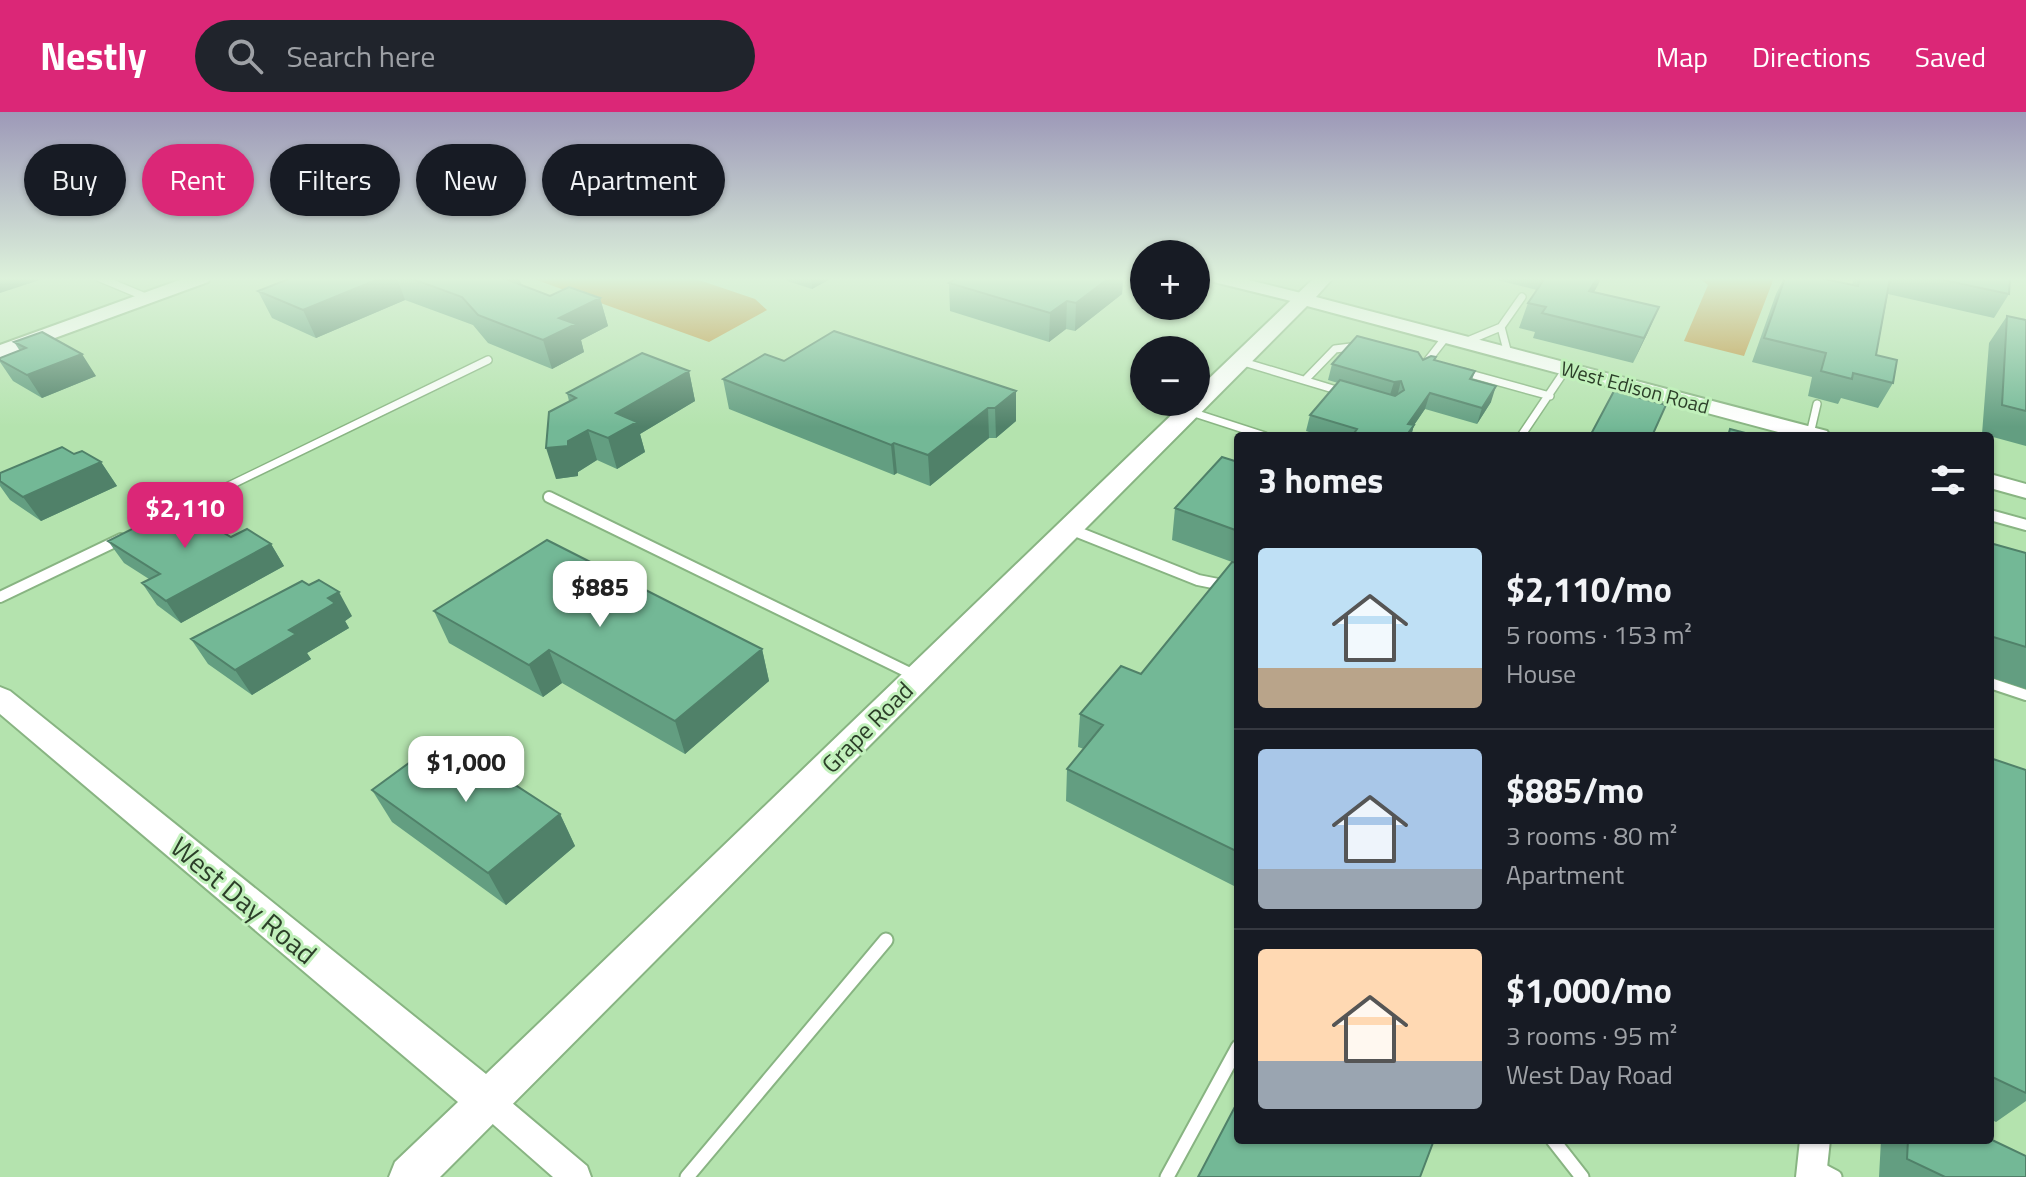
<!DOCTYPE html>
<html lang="en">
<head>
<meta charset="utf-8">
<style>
  body { margin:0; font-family:"Titillium Web",sans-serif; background:#20242c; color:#f1f3f6; height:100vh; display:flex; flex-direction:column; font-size:30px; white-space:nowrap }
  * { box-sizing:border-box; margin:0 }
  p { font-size:26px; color:#9ea1a6 }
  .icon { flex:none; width:44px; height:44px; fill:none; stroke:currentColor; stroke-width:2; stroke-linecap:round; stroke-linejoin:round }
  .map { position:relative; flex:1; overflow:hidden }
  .details { position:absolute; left:1234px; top:320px; width:760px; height:712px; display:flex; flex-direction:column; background:#171b24; border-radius:8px; box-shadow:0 2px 6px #0004 }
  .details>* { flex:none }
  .banner { position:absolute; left:24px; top:32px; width:760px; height:72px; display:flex; gap:16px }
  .buttons { position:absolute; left:1130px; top:128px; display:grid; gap:16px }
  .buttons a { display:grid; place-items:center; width:80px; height:80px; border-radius:50%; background:#171b24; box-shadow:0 2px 6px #0004; font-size:40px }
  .price { position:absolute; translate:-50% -68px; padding:0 18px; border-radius:16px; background:#fff; color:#222; font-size:26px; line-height:52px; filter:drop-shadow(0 2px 4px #0008) }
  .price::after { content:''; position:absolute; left:50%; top:48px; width:24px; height:18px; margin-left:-12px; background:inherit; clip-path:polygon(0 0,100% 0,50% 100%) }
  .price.current { background:#db2777; color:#fff }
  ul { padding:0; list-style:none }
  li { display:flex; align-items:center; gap:24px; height:200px; padding:0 24px }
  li+li { border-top:2px solid #363941 }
  li span { display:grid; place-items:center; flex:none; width:224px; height:160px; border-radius:8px; color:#555 }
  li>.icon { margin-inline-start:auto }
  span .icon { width:96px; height:96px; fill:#fffc; stroke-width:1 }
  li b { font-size:34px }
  h2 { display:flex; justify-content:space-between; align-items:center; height:96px; padding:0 24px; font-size:34px }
  .tag { padding:0 28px; border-radius:36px; background:#171b24; box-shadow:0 2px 6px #0004; font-size:28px; line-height:72px }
  .tag.current { background:#db2777; color:#fff }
  header { display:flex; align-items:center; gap:48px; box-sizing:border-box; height:112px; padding:0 40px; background:#db2777; color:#fff }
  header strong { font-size:38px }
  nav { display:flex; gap:44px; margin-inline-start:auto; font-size:28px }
  .search { width:560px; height:72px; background:#20242c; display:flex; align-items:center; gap:20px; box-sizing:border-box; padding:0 28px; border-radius:44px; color:#9ea1a6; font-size:30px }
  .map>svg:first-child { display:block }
  .forest { fill:#bc9038 }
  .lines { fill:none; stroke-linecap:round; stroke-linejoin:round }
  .service-far2-casing { stroke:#88b482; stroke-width:10 }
  .service-far1-casing { stroke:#88b482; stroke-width:14 }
  .service-casing { stroke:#88b482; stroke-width:17 }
  .minor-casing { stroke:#88b482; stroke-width:4 }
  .tertiary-casing { stroke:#88b482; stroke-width:4 }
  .secondary-casing { stroke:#88b482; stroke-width:4 }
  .service-far2 { stroke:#fff; stroke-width:7 }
  .service-far1 { stroke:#fff; stroke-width:10 }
  .service { stroke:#fff; stroke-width:13 }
  .minor { fill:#fff; fill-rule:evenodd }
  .tertiary { fill:#fff; fill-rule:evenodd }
  .secondary { fill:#fff; fill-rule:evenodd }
  .wall { fill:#639e81 }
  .shaded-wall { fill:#508169 }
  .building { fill:#73b896; stroke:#508169; stroke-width:2 }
  .labels { text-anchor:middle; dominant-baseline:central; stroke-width:6; stroke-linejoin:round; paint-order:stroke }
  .far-street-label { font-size:20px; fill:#2c3f29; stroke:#c1f0bb }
  .street-label { font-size:24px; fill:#2c3f29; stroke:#c1f0bb }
  .near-street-label { font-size:28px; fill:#2c3f29; stroke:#c1f0bb }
</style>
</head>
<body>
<header>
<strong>Nestly</strong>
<div class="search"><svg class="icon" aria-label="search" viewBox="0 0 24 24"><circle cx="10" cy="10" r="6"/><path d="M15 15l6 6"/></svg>Search here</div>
<nav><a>Map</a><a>Directions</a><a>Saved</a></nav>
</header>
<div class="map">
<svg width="2026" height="1065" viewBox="0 0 2026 1065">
  <rect width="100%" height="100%" fill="#b4e3ae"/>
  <!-- forest -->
  <path class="forest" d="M531,166h162l62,21 12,11 -58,32z
    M1699,166h75l-30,78 -60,-15 24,-56z"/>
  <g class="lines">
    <defs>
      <path id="service-far2" d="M100,166l48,20
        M1501,215l7,27
        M1465,230l36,-15 21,-30
        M1240,249l103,31
        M1425,252l21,-27
        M1463,260l87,24
        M1305,268l30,-31 24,-3
        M1188,299l77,25
        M1810,322l7,-30
        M1521,324l45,-67
        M204,386l284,-138"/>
      <path id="service-far1" d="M549,385l367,179
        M171,402l37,-18
        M1990,403l36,10
        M1070,417l128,51 40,8
        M0,485l121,-58
        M1990,571l36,12"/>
      <path id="service" d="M1553,1028l29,37
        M1816,1055l19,10
        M687,1065l199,-237
        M1167,1065l71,-130"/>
      <path id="minor" d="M488,975l10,4 89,75 4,11h-38l-75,-66 -4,-10 4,-10z
        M1800,1028h30l-4,37h-30z"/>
      <path id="tertiary" d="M1212,166h29l68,17 3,4 -9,5 -89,-22z"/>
      <path id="secondary" d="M185,166h26l-3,4 -208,76v-13z
        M1314,166h19l-17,19 511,134 3,5h-37l-486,-130 -867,871h-51l6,-15 63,-60 -458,-388v-27l10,4 476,383 699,-672h11v-11z
        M1990,362l36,10v14l-36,-10z"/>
    </defs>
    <!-- service-far2 casing -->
    <use href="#service-far2" class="service-far2-casing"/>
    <!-- service-far1 casing -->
    <use href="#service-far1" class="service-far1-casing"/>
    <!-- service casing -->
    <use href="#service" class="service-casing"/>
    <!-- minor casing -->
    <use href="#minor" class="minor-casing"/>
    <!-- tertiary casing -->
    <use href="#tertiary" class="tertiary-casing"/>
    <!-- secondary casing -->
    <use href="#secondary" class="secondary-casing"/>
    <!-- service-far2 -->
    <use href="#service-far2" class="service-far2"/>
    <!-- service-far1 -->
    <use href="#service-far1" class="service-far1"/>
    <!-- service -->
    <use href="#service" class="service"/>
    <!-- minor -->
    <use href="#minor" class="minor"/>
    <!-- tertiary -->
    <use href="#tertiary" class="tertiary"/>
    <!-- secondary -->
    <use href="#secondary" class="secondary"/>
  </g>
  <!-- wall -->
  <path class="wall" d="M291,166h228l2,7 29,11 50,2 8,28 -27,14 3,12 -32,17 -64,-26 -15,-18 -68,-25 -89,38 -44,-20 -14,-27z
    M778,166h54l-20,11z
    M954,166h169l-1,16 -47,37 -9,-2 -17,13 -99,-31 -1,-28 5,-3z
    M1489,166h112l-7,14 54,40 -15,31 -100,-25 2,-6 -16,-4 9,-25 9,-13z
    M1784,166h35l33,7 2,-7h156l-1,16 -15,24 -106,-24 -12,61 17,28 -15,25 -37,-10 -3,6 -30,-8 4,-19 -60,-15 24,-68z
    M2007,204l19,4v126l-44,-12 7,-91z
    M14,230l82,34 -54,22 -29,-17 -13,-19v-4l20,-7z
    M1435,248l40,11 -3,9 19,22 -14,22 -52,-15 -11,16 -3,11h-90l-15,-5 4,-16 28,-32 -10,-3 4,-16z
    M784,249l232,30v30l-20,17h-7l-59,48 -33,-13 -3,2 -165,-66 -6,-30z
    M689,259l6,30 -55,33 5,18 -28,17 -20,-9 -19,12v4l-22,3 13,-78 -2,-8z
    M74,342l27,8 16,24 -76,35 -31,-21 -10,-14v-13z
    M1238,350v426l-172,-87 1,-32 17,-20 -6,-2 2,-33 61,-40 91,-112 -60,-22 3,-32z
    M231,425l40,7 13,22 -103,57 -24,-18 -15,-22 7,-4 -25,-16 -16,-22z
    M1990,431l36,10v136l-36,-12z
    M434,499l328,38 7,32 -84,73 -123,-71 -19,14 -94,-54z
    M352,504l-7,5 4,7 -42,25 4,6 -59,36 -44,-31 -17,-25z
    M1990,646l36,12v331l-30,21 -6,-3z
    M372,678l188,24 15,32 -69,59 -114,-83z
    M1881,1028h109l36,37h-147z"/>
  <!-- shaded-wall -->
  <path class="shaded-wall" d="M0,166h46l-46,15z
    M381,166h16l8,22 -89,38 -13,-28z
    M498,166h21l6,17z
    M811,166h21l-20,11z
    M1109,166h14l-1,16 -47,37 1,-28z
    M1597,166h4l-3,7 -18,31 9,-25z
    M600,186l8,28 -27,14 3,12 -32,17 -9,-29 16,-22z
    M1067,189l-1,28 -17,13 1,-29z
    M1659,195l-11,25 -15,31 11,-25z
    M82,242l14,22 -54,22 -15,-23z
    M689,259l6,30 -55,33 5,18 -28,17 -9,-31 8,-25z
    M1401,269l-4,16 -8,1 5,-16z
    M1496,274l-5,16 -14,22 5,-16z
    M1016,279v30l-20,17 -1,-30z
    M1430,281l-5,16 -15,22 4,-6 -3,11h-7l4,-12z
    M988,296l1,30 -59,48 -2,-31z
    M588,318l9,30 -19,12v4l-22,3 -10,-31 22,-7z
    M894,331l3,30 -3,2 -3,-30z
    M101,350l16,24 -76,35 -18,-24z
    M271,432l13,22 -103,57 -15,-22z
    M339,480l13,24 -7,5 4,7 -42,25 4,6 -59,36 -17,-25 54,-40 39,-32z
    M762,537l7,32 -84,73 -10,-33z
    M549,538l13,33 -19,14 -14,-32z
    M560,702l15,32 -69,59 -18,-32z"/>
  <!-- building -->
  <path class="building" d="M291,166h90l-78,32 -45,-19z
    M410,166h93l47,18 19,-9 31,11 -41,20 17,6 -33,16 -65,-25 -16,-18z
    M957,166h152l-33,25 -9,-2 -17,12 -101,-30z
    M1545,166h52l-8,13 70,16 -15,31 -102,-25 4,-6 -18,-4z
    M1785,166h35l38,8 2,-8h30l-14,77 21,5 -4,23 -40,-10 -1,6 -31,-8 5,-18 -62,-15z
    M1934,166h76l-1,16z
    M2007,204l19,4v91l-24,-6z
    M834,219l182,60 -21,17h-7l-60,47 -34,-12 -3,2 -168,-66 42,-25 19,7z
    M42,220l40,22 -55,21 -27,-15v-2l26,-10 -12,-6z
    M1357,224l61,16 5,8 8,-4 5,1 -2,3 41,11 -5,8 26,7 -14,22 -52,-15 -22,31 6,1 -8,11h-54l5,-7 -47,-14 30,-35 55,16 9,-6 -3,-9 -7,1 -62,-18z
    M642,241l47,18 -73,42 21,9 -29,16 -20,-8 -20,11v5l-22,2 3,-36 27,-14 -9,-5z
    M1614,279l52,14 -14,31h-62z
    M1730,317l27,7h-29z
    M62,335l12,7 8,-3 19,11 -78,35 -23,-16v-8z
    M1222,345l16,5v69l-63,-23z
    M178,394l53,31 16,-8 24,15 -105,57 -24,-18 18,-9 -52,-33z
    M547,428l215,109 -87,72 -126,-71 -20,15 -95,-54z
    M1990,431l36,10v94l-36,-11z
    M1232,450l6,1v289l-171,-83 36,-44 -23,-11 41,-48 20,8z
    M319,468l20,12 -11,6 7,5 -46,27 7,4 -61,36 -44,-31 111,-58 7,4z
    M443,626l117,76 -72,59 -116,-83z
    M1990,646l36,12v323l-36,-17z
    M1238,989v39h196l-14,37h-222z
    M1990,1027l36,17v21h-81l-38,-18 1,-19z"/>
  <!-- sky -->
  <linearGradient id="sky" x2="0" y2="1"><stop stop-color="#9d99b8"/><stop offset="0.53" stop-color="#ddf2db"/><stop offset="1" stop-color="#ddf2db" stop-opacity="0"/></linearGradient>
  <rect width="2026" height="315" fill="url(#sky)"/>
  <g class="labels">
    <!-- far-street labels -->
    <g class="far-street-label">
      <text transform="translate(1635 275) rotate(15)">West Edison Road</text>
    </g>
    <!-- street labels -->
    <g class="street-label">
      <text transform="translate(867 615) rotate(-45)">Grape Road</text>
    </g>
    <!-- near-street labels -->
    <g class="near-street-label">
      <text transform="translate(244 788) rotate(40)">West Day Road</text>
    </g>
  </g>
</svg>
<div class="buttons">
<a>+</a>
<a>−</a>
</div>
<b class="price current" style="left:185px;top:438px">$2,110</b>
<b class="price" style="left:600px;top:517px">$885</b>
<b class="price" style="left:466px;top:692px">$1,000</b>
<div class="banner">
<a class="tag">Buy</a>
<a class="tag current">Rent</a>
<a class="tag">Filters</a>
<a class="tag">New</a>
<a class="tag">Apartment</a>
</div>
<section class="details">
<h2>3 homes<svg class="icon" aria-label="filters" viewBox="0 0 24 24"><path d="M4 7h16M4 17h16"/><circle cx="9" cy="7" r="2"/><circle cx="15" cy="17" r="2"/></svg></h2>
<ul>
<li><span style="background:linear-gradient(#bfe0f5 75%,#b9a48a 0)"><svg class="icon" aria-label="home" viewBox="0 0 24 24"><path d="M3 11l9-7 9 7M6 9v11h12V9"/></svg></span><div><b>$2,110/mo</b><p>5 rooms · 153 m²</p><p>House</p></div></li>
<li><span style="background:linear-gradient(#a9c7e8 75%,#9aa5b1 0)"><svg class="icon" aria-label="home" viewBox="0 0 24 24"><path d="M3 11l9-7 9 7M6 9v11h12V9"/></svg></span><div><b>$885/mo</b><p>3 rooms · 80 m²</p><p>Apartment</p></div></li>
<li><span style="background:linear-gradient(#ffd9b3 70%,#9aa5b1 0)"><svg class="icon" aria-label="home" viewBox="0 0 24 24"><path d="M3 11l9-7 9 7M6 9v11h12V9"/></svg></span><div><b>$1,000/mo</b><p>3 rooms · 95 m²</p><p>West Day Road</p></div></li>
</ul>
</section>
</div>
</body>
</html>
